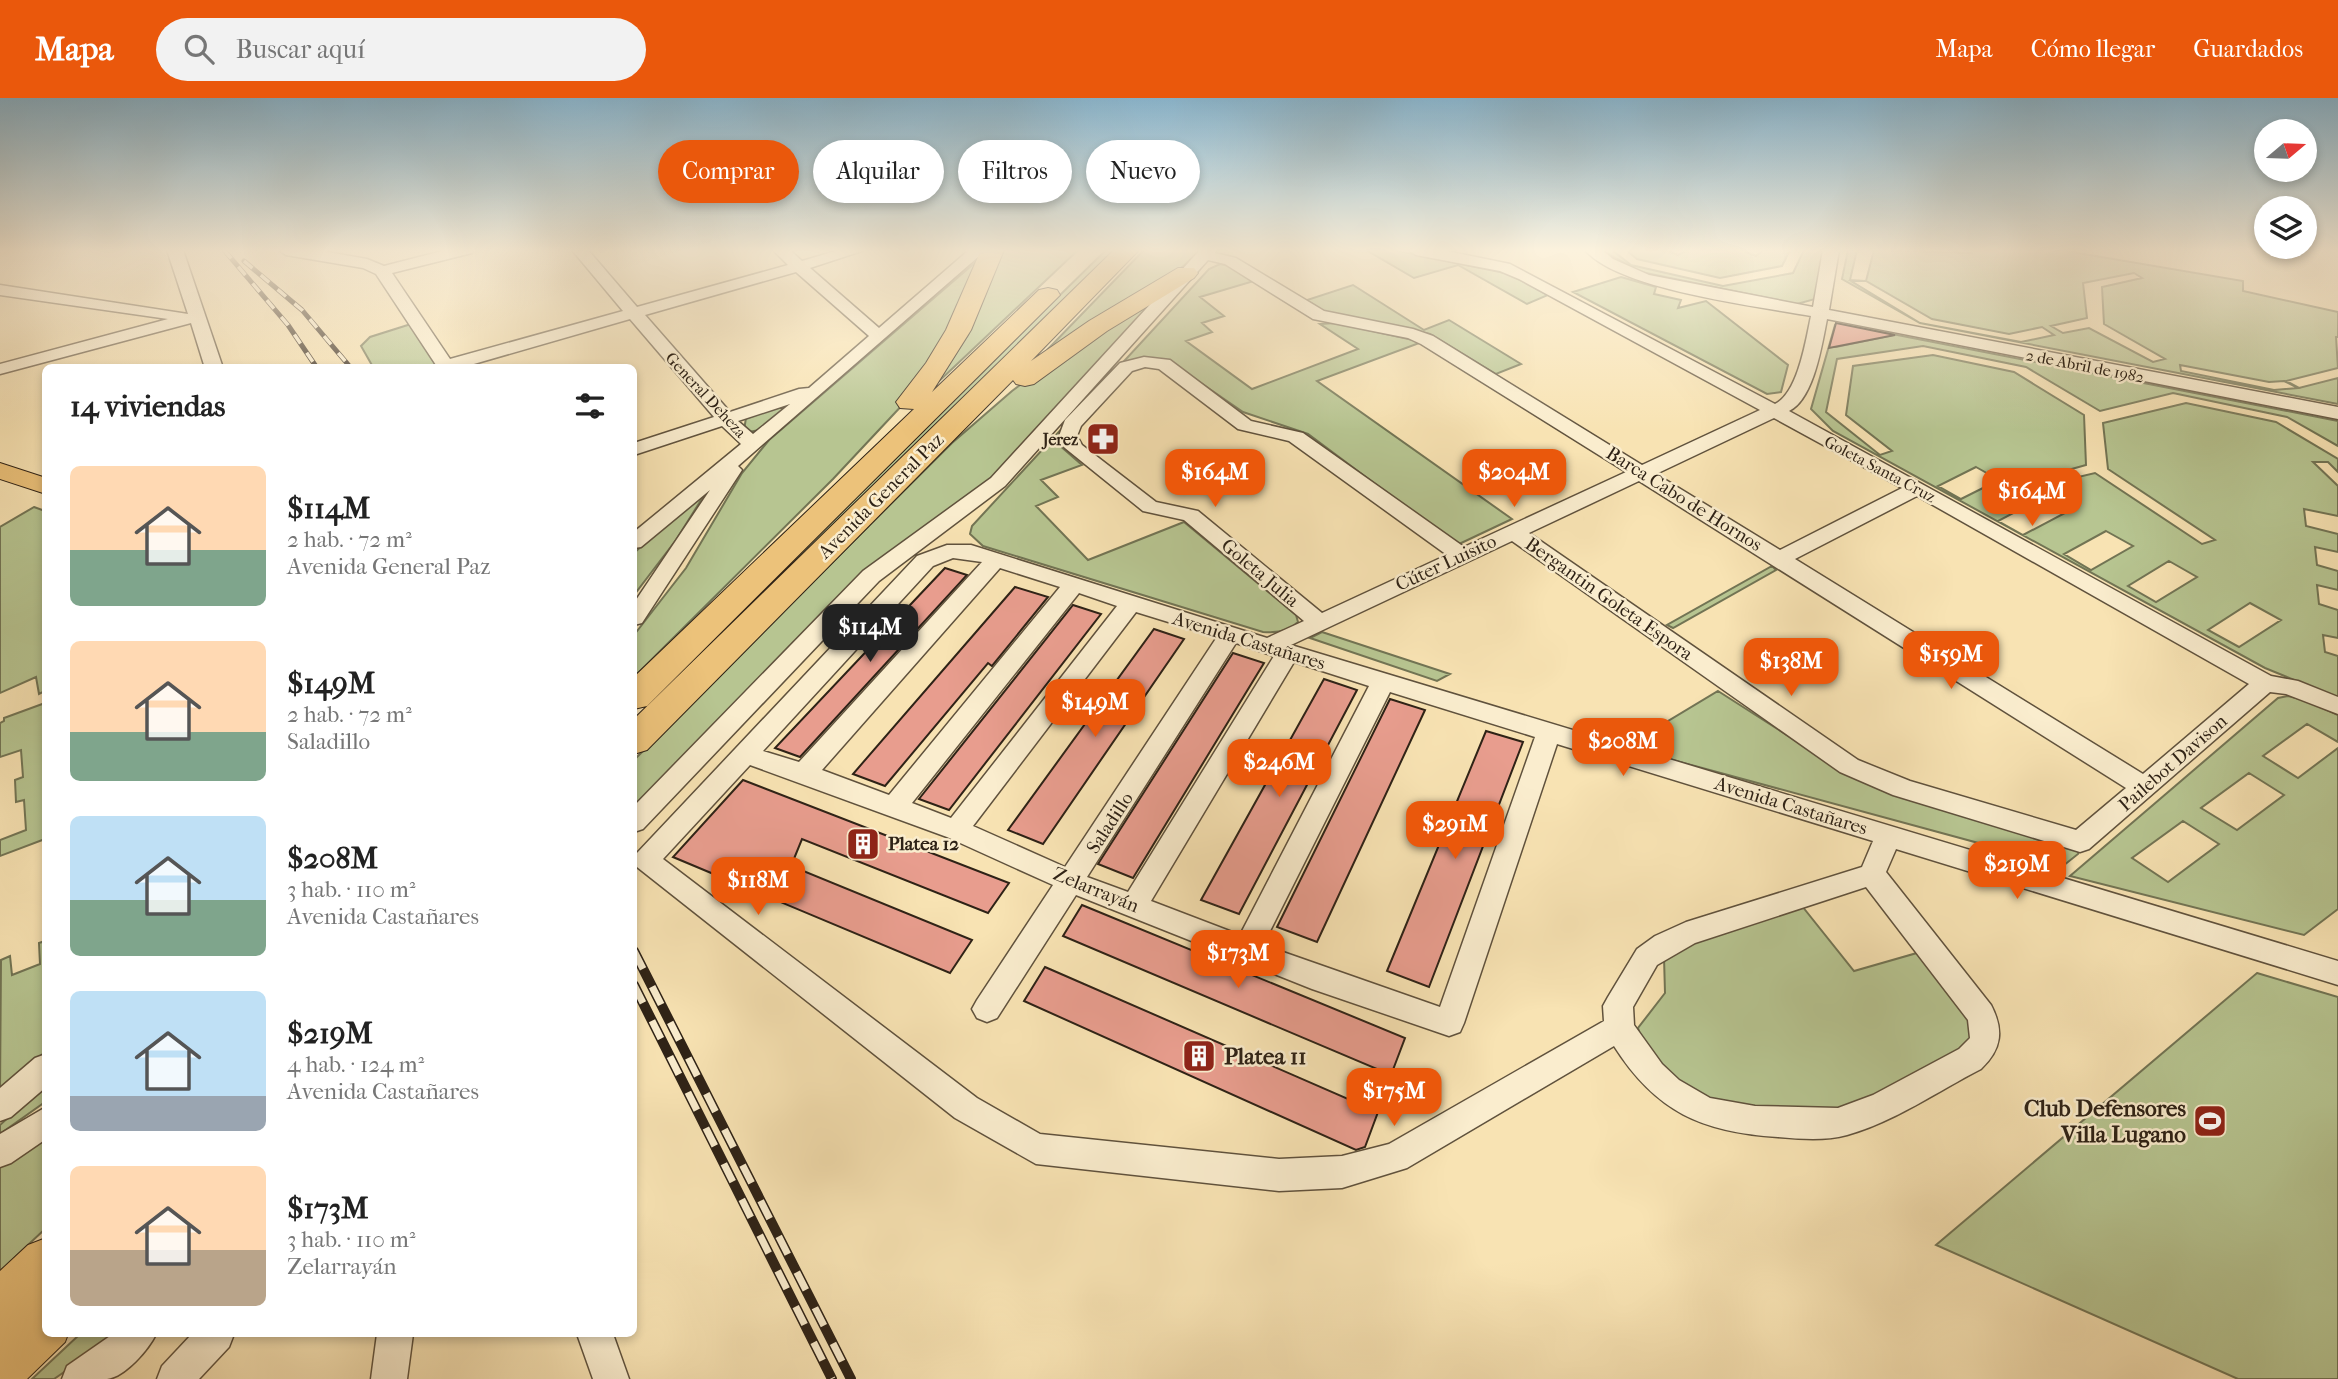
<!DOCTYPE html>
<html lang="es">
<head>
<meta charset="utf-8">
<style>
  body { margin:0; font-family:"IM FELL French Canon",serif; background:#f2f2f2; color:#222; height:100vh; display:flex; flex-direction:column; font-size:26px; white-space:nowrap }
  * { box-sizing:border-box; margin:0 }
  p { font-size:23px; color:#767676 }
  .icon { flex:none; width:38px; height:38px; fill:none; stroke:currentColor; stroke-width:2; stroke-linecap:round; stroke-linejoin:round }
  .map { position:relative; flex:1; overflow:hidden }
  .drawer { position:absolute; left:42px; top:266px; width:595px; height:973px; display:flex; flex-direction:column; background:#fff; border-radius:10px; box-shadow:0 4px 10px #0003 }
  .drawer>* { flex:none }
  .guide { position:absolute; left:658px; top:42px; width:665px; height:63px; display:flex; gap:14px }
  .needle { width:46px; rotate:71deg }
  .fabs { position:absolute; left:2254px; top:21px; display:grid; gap:14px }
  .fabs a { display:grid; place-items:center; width:63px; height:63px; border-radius:50%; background:#fff; box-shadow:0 4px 10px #0003; font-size:35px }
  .price { position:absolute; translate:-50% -60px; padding:0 16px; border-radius:14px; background:#ea580c; color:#fff; font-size:23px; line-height:46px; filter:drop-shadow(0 2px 4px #0008) }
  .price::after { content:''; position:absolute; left:50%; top:42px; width:21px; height:16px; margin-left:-10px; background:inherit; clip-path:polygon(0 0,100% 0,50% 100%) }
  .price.on { background:#222; color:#fff }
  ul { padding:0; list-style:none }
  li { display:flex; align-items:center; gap:21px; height:175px; padding:0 28px }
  li span { display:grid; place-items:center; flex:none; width:196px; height:140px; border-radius:10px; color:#555 }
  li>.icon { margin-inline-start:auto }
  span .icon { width:84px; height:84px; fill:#fffc; stroke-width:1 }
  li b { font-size:30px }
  h2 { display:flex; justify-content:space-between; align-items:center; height:84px; padding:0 28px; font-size:30px }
  .chip { padding:0 24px; border-radius:32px; background:#fff; box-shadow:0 4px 10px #0003; font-size:24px; line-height:63px }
  .chip.on { background:#ea580c; color:#fff }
  header { display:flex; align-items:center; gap:42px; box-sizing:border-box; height:98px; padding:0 35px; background:#ea580c; color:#fff }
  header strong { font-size:33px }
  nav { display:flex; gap:38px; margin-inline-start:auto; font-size:24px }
  .search { width:490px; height:63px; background:#f2f2f2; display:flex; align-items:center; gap:18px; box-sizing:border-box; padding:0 24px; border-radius:38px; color:#767676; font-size:26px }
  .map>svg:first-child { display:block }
  .green { fill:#b7c591; stroke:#727454; stroke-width:2; fill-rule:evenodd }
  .building { fill:#e89d8e; stroke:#2e2216; stroke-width:2 }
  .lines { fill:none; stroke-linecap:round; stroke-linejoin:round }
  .minor-casing { stroke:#60523d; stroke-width:3 }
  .major-casing { stroke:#2e2216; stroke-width:2 }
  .highway-casing { stroke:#2e2216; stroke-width:2 }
  .minor { fill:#faedce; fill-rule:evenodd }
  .major { fill:#ecc27a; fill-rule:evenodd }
  .highway { fill:#ecc27a; fill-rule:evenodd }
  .rail-far1-casing { stroke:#2e2216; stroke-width:5 }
  .rail-casing { stroke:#2e2216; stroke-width:10 }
  .rail-far1 { stroke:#faedce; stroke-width:3.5; stroke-dasharray:11; stroke-linecap:butt }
  .rail { stroke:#faedce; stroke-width:7; stroke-dasharray:20; stroke-linecap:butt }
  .labels { text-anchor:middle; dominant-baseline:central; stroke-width:5; stroke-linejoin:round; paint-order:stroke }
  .far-street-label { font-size:16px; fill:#2e2216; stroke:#faedce }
  .far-poi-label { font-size:16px; font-weight:bold; fill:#2e2216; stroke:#faedce; text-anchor:end }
  .street-label { font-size:19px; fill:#2e2216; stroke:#faedce }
  .poi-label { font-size:19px; font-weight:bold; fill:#2e2216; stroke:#faedce; text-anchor:start }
  .near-poi-label { font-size:23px; font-weight:bold; fill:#2e2216; stroke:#faedce; text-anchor:start }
</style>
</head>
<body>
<header>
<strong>Mapa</strong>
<div class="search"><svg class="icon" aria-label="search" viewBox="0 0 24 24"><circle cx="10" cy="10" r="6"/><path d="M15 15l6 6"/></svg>Buscar aquí</div>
<nav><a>Mapa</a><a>Cómo llegar</a><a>Guardados</a></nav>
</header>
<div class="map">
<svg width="2338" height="1281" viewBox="0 0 2338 1281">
  <rect width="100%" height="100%" fill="#f8e3b3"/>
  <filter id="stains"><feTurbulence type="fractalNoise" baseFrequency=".00286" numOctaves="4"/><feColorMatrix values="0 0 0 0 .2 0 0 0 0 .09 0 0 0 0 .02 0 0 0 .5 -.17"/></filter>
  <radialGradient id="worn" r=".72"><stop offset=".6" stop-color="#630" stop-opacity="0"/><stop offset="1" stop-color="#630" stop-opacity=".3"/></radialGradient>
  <!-- green -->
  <path class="green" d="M1002,152h76l-142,134 32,-49z
    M1106,152h10l-432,422 -39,33 71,-73z
    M1144,152h56c-40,43 -98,70 -148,100l-4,-1z
    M1366,152h28l115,24 39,21 -21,9 -69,-39 -44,13z
    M1601,152h11l19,15 92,21 70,-13 11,-23h20l-9,49 -18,5 -156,-32z
    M1626,152h40l12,5 6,-3 -2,-2h65l-1,2 10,4 7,-6h27l-8,16 -62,12 -83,-19z
    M1848,152h9l-7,30 16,1 8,-31 98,3 -1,-3h89l183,31v10l95,21v25h-2l2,31 -52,13 13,7 39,-10v26l-418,-81 -78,-44zM2134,175l8,5 -40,9 2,37 61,35 -12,3 -64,-34 -26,5 -12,-7 36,-8 -4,-35zM1851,183h15l66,38 77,15 33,-7 12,8 -33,7 -101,-19zM2180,267l89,17 15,-1 14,7 -24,2 -93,-19z
    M985,156l-31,79 -48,68 -73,78 -199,198v-42l52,-67 56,-95 27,-33z
    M1220,166l10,2 24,15 -54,16 24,19 -22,7 10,9 -26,9 66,48 106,-40 -38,-25 16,-1 86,19 -105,39 195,138 -55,26 -149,-111 -65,-22 -64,-44 -41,-8 -77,77 -2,8 23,20 -41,15 17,17 -22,9 52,54 96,-38 112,93 2,7c-9,10 -23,11 -35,10l-280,-86 -13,-12 2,-8 237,-257z
    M1621,179l35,10 -2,7 27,6 -3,8 28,-7 82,64 -7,27 -14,2 -194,-102z
    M1353,187l71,45 25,-10 72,44 -25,10 -66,-40 -105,-22 -18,-12z
    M1170,190l-179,191 -133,98 -224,230v-47l318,-317 60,-52 46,-34z
    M411,226l26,43h-64l-12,-21 9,-9z
    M1841,226l497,97v25l-51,-29 -114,-24 -73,18 -74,-44 -103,-21 -86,13 -11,53 54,43 12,-4 -46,-36 7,-49 80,-11 81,17 70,43 2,50 -25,7 9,7 25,-6 107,71 13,-4 -107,-71 -5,-46 83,-20 90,19 62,37v13l-10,-10h-15l25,24v30l-34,-7 2,17 32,8v18l-23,-5 2,18 21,6v19l-21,-5 2,19 19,6v28l-15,-3 2,17 13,4v42l-73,-30 -432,-237 -22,-22 24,-84zM1841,226l52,10 1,1 -58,12 -6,-1 5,-21zM1976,369l23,13 -38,19 -23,-13zM2040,401l25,14 -42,22 -25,-14zM2106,433l27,15 -42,24 -27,-16zM2169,463l28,16 -41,25 -28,-16zM2250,505l31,17 -42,27 -31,-17z
    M782,308l7,1c-12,10 -29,30 -45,23l2,-12z
    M713,383l-37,59 -42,55v-42z
    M34,409l11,4v180l-6,3 -3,-17 -36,16v-166z
    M1772,468l4,4 -103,58 -6,-3z
    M1322,534l128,42 -13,7 -127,-43z
    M1718,593l111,71 251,86 -2,6 -15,12 -438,-119z
    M2288,598l20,5 30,14v27l-31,-18 -44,32 35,22 40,-30v161l-34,26 -234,-59 208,-178zM2249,675l35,22 -47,35 -36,-22zM2183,723l36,23 -51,38 -36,-24z
    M45,605v136l-45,17v-16l26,-10 -2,-30 -8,2 -1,-22 8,-3 -2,-27 -21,7v-34l4,-2v-3z
    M1802,808l52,65 63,-18c15,17 56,55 55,77 0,11 -7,18 -13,25l-113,56 -44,5 -103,-14 -53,-48 -8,-26 27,-35 -1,-36 15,-12z
    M45,843v111l-45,40 1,-132 9,-4 2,19 28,-11 -1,-21z
    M2257,875l81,24v382h-100l-302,-134z
    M45,986v18l-45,32v-9z
    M45,1037v94l-45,42v-105z
    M80,1236h39l-65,45h-22z"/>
  <!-- building -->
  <path class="building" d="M1836,225l59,12 -66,13z
    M945,470l22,7 -167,182 -25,-9z
    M1015,489l33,10 -56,69 -4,-3 -103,123 -32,-12z
    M1073,507l28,9 -152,196 -30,-11z
    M1154,531l30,10 -141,205 -35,-14z
    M1233,555l31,10 -131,215 -35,-14z
    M1324,581l33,11 -118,224 -38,-14z
    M1390,601l35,11 -108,232 -40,-15z
    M1486,633l37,11 -94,245 -42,-16z
    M743,682l266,103 -21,30 -186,-74 -11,27 181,74 -22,33 -277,-116z
    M1082,807l323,133 -14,37 -328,-139z
    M1045,869l333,145 -13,35 -9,3 -332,-149z"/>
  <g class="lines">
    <defs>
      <path id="minor" d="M167,152h16l40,118h-18l-14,-45 -191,51v-10l168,-45 -168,-24v-10l188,29z
        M279,152h37l51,9 17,7 62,-16h28l-2,3 -80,20 58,86 173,-48 -51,-61h16l49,57 151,-42 -15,-15h17l12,11 37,-11h26l-55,18 69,60 90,-78h17l-248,216 4,4 -100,153 -8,2v-22l76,-113 -69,57 -7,1v-16l107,-88 -19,-18 -88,29v-12l80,-26 -84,-98 -170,49h-22l-62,-94 -13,-6 -77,-13zM796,174l73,64 -60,52 -10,1 -69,23 -85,-97zM790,306l-37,30 -15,-13z
        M1200,152h16l-1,3 21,5 88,53 89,18 20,7 209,129 118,-55 -241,-131 -19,-8 -84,-16 -7,-5h33l68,14 265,140c23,-11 31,-64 36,-88 -54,-10 -192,-26 -226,-66h17l11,9 36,16 164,32 10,-57h16l-10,60 509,97v12l-511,-100c-5,25 -13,80 -38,92l482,265 27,5 40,16v17l-52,-20 -16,-2 -181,157 -9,3 -187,-57 -53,-23 -328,-231 -221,104 1047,316v24l-442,-136 -10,23 105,133c13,25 11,44 -10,64 -43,22 -87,53 -134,66 -22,6 -46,4 -69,2 -76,-5 -122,-25 -164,-91l-207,122 -65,20 -63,3 -243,-27 -81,-46 -318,-251 -3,-5 3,-9 280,-297 30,-11h24l296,93 37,-17 -120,-101 -41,-9 -78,-63 -6,-12 6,-16 55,-57 24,-6 26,3 81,61 52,12 161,114 162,-75 -205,-128 -13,-6 -95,-19 -88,-55 -17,-4 -203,226 -126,95 -236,248 -9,3v-26l229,-235 128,-93zM1145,269l14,2 79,60 51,12 158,114 -125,58 -124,-102 -42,-9 -74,-57 -5,-9 4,-10 51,-55zM1774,320l128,70 -122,62 -124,-76zM1639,383l487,307 -50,42 -166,-49 -52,-21 -329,-227zM1917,398l332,188 -106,90 -348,-215zM953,460l29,4 -183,200 -36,-11 170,-185zM1000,470l60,19 -171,208 -67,-25zM1079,495l38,13 -166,212 -39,-15zM1136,514l81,25 -152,230 -92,-41zM1236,545l38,13 -146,236 -41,-15zM1294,564l75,24 -129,249 -89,-34zM1390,594l145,45 -95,270 -177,-62zM1557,646l316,97 -11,26 -176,55 -31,14 -18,13 -29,48 -5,9 1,15 -215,123 -47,12 -63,3 -239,-25 -63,-36 -314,-239 87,-94 197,72 106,48 -76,115 -5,9 5,9 10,4 10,-4 79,-123 236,94 137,47 11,-4 4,-9zM1866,789l102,133 2,18 -11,11 -86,46 -35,13 -83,-2 -45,-8 -31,-18 -17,-16 -28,-39 -1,-18 24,-42 38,-22z
        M46,956v33l-35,30 -11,4v-33l35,-30z
        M46,1009v32l-35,24 -11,4v-33z
        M113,1236h43c-7,15 -31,43 -49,45 -14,0 -30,0 -45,0l5,-13z
        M192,1236h42l-5,13 -30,32h-42l5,-13z
        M377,1236h36l-6,45h-36z
        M577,1236h36l16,45h-36z"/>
      <path id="major" d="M0,365l46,15v16l-46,-15z"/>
      <path id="highway" d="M981,152h23l-33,80 -39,62 107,-102 9,-2 9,2 3,5 -413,411 -13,3v-32l280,-268 -14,-1 -4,-6 30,-39 20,-33z
        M1114,152h25l-108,111 58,-40 89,-53h16l4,5 -4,5 -87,53 -73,53 -9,2 -9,-2 -3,-4 -366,370 -13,4v-35z
        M46,1140v96h22l-3,8 -38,37h-27v-108l28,-26z"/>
    </defs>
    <!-- minor casing -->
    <use href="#minor" class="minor-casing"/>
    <!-- major casing -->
    <use href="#major" class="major-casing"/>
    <!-- highway casing -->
    <use href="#highway" class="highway-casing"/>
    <!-- minor -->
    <use href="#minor" class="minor"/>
    <!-- major -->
    <use href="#major" class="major"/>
    <!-- highway -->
    <use href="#highway" class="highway"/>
    <defs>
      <path id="rail-far1" d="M224,152l64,75 29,43
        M244,163l58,49 49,58"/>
      <path id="rail" d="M634,853l217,428
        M634,887l198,394"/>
    </defs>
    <!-- rail-far1 casing -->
    <use href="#rail-far1" class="rail-far1-casing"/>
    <!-- rail casing -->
    <use href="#rail" class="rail-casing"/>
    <!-- rail-far1 -->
    <use href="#rail-far1" class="rail-far1"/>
    <!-- rail -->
    <use href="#rail" class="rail"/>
  </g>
  <!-- sky -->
  <linearGradient id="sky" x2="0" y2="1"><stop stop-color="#8ab8d2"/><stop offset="0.46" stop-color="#fcf2dd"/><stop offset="1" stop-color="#fcf2dd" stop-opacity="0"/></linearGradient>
  <rect width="2338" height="332" fill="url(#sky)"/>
  <!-- icons -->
  <defs>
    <symbol id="pharmacy-square" viewBox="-11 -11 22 22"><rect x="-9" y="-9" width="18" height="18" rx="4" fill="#8f2418" stroke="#faedce"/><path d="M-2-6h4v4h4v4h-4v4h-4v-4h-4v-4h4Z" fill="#fff"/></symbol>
    <symbol id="building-square" viewBox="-11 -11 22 22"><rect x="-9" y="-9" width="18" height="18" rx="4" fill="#8f2418" stroke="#faedce"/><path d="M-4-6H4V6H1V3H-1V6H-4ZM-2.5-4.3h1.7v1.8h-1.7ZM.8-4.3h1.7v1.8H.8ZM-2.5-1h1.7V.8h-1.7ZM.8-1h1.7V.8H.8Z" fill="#fff"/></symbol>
    <symbol id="stadium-square" viewBox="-11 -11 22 22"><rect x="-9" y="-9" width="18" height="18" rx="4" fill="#8f2418" stroke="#faedce"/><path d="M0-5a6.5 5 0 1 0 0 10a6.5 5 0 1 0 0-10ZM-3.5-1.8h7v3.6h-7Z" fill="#fff"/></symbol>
  </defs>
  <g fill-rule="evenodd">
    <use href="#pharmacy-square" x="1084" y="322" width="38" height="38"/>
    <use href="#building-square" x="844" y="727" width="38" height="38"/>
    <use href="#building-square" x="1180" y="939" width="38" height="38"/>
    <use href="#stadium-square" x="2191" y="1004" width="38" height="38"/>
  </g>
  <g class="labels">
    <!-- far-street labels -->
    <g class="far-street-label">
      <text transform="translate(2085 268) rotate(11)">2 de Abril de 1982</text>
      <text transform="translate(706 297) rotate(47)">General Deheza</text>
      <text transform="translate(1880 371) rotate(28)">Goleta Santa Cruz</text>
    </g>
    <!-- far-poi labels -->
    <g class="far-poi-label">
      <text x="1078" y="341">Jerez</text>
    </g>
    <!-- street labels -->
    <g class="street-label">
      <text transform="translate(881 398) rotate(-45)">Avenida General Paz</text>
      <text transform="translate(1684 401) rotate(32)">Barca Cabo de Hornos</text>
      <text transform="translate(1446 465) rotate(-25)">Cúter Luisito</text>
      <text transform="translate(1260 475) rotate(40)">Goleta Julia</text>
      <text transform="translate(1609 501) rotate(35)">Bergantin Goleta Espora</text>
      <text transform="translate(1249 543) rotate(17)">Avenida Castañares</text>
      <text transform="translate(2173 665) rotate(-41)">Pailebot Davison</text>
      <text transform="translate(1791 708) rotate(17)">Avenida Castañares</text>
      <text transform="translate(1110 725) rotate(-57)">Saladillo</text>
      <text transform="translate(1096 792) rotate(22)">Zelarrayán</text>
    </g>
    <!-- poi labels -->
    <g class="poi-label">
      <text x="888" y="746">Platea 12</text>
    </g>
    <!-- near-poi labels -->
    <g class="near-poi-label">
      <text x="1224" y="958">Platea 11</text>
      <text x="2186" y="1010" text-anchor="end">Club Defensores<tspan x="2186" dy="26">Villa Lugano</tspan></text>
    </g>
  </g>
  <rect width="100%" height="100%" filter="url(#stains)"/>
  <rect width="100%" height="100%" fill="url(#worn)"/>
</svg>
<div class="fabs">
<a><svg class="needle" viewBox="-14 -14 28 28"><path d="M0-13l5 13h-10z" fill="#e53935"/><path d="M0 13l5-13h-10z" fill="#767676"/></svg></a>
<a><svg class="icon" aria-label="layers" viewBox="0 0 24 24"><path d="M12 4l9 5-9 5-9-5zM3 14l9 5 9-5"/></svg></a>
</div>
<b class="price" style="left:1215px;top:411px">$164M</b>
<b class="price" style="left:1514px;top:411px">$204M</b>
<b class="price" style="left:2032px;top:430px">$164M</b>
<b class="price on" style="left:870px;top:566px">$114M</b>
<b class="price" style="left:1951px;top:593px">$159M</b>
<b class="price" style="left:1791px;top:600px">$138M</b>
<b class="price" style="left:1095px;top:641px">$149M</b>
<b class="price" style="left:1623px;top:680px">$208M</b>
<b class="price" style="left:1279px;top:701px">$246M</b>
<b class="price" style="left:1455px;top:763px">$291M</b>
<b class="price" style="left:2017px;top:803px">$219M</b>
<b class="price" style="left:758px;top:819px">$118M</b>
<b class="price" style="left:1238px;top:892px">$173M</b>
<b class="price" style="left:1394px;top:1030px">$175M</b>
<div class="guide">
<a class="chip on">Comprar</a>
<a class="chip">Alquilar</a>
<a class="chip">Filtros</a>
<a class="chip">Nuevo</a>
</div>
<section class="drawer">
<h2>14 viviendas<svg class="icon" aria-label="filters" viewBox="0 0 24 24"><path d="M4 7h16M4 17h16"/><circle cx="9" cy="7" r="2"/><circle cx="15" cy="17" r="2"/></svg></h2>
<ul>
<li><span style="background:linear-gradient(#ffd9b3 60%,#7fa58c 0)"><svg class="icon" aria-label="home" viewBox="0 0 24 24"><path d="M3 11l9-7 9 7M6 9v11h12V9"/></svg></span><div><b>$114M</b><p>2 hab. · 72 m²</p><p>Avenida General Paz</p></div></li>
<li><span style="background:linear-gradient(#ffd9b3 65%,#7fa58c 0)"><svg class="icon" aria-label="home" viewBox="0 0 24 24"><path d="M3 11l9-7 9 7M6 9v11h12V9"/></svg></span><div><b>$149M</b><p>2 hab. · 72 m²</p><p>Saladillo</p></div></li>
<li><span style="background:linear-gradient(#bfe0f5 60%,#7fa58c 0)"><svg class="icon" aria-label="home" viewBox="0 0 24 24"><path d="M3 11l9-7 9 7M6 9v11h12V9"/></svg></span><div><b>$208M</b><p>3 hab. · 110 m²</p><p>Avenida Castañares</p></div></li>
<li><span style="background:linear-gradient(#bfe0f5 75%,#9aa5b1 0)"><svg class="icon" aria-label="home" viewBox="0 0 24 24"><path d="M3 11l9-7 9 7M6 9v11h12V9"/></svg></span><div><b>$219M</b><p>4 hab. · 124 m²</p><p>Avenida Castañares</p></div></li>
<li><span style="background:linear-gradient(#ffd9b3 60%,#b9a48a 0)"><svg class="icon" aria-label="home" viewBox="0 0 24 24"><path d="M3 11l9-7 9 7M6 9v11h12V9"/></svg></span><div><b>$173M</b><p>3 hab. · 110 m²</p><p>Zelarrayán</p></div></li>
</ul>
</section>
</div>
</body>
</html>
